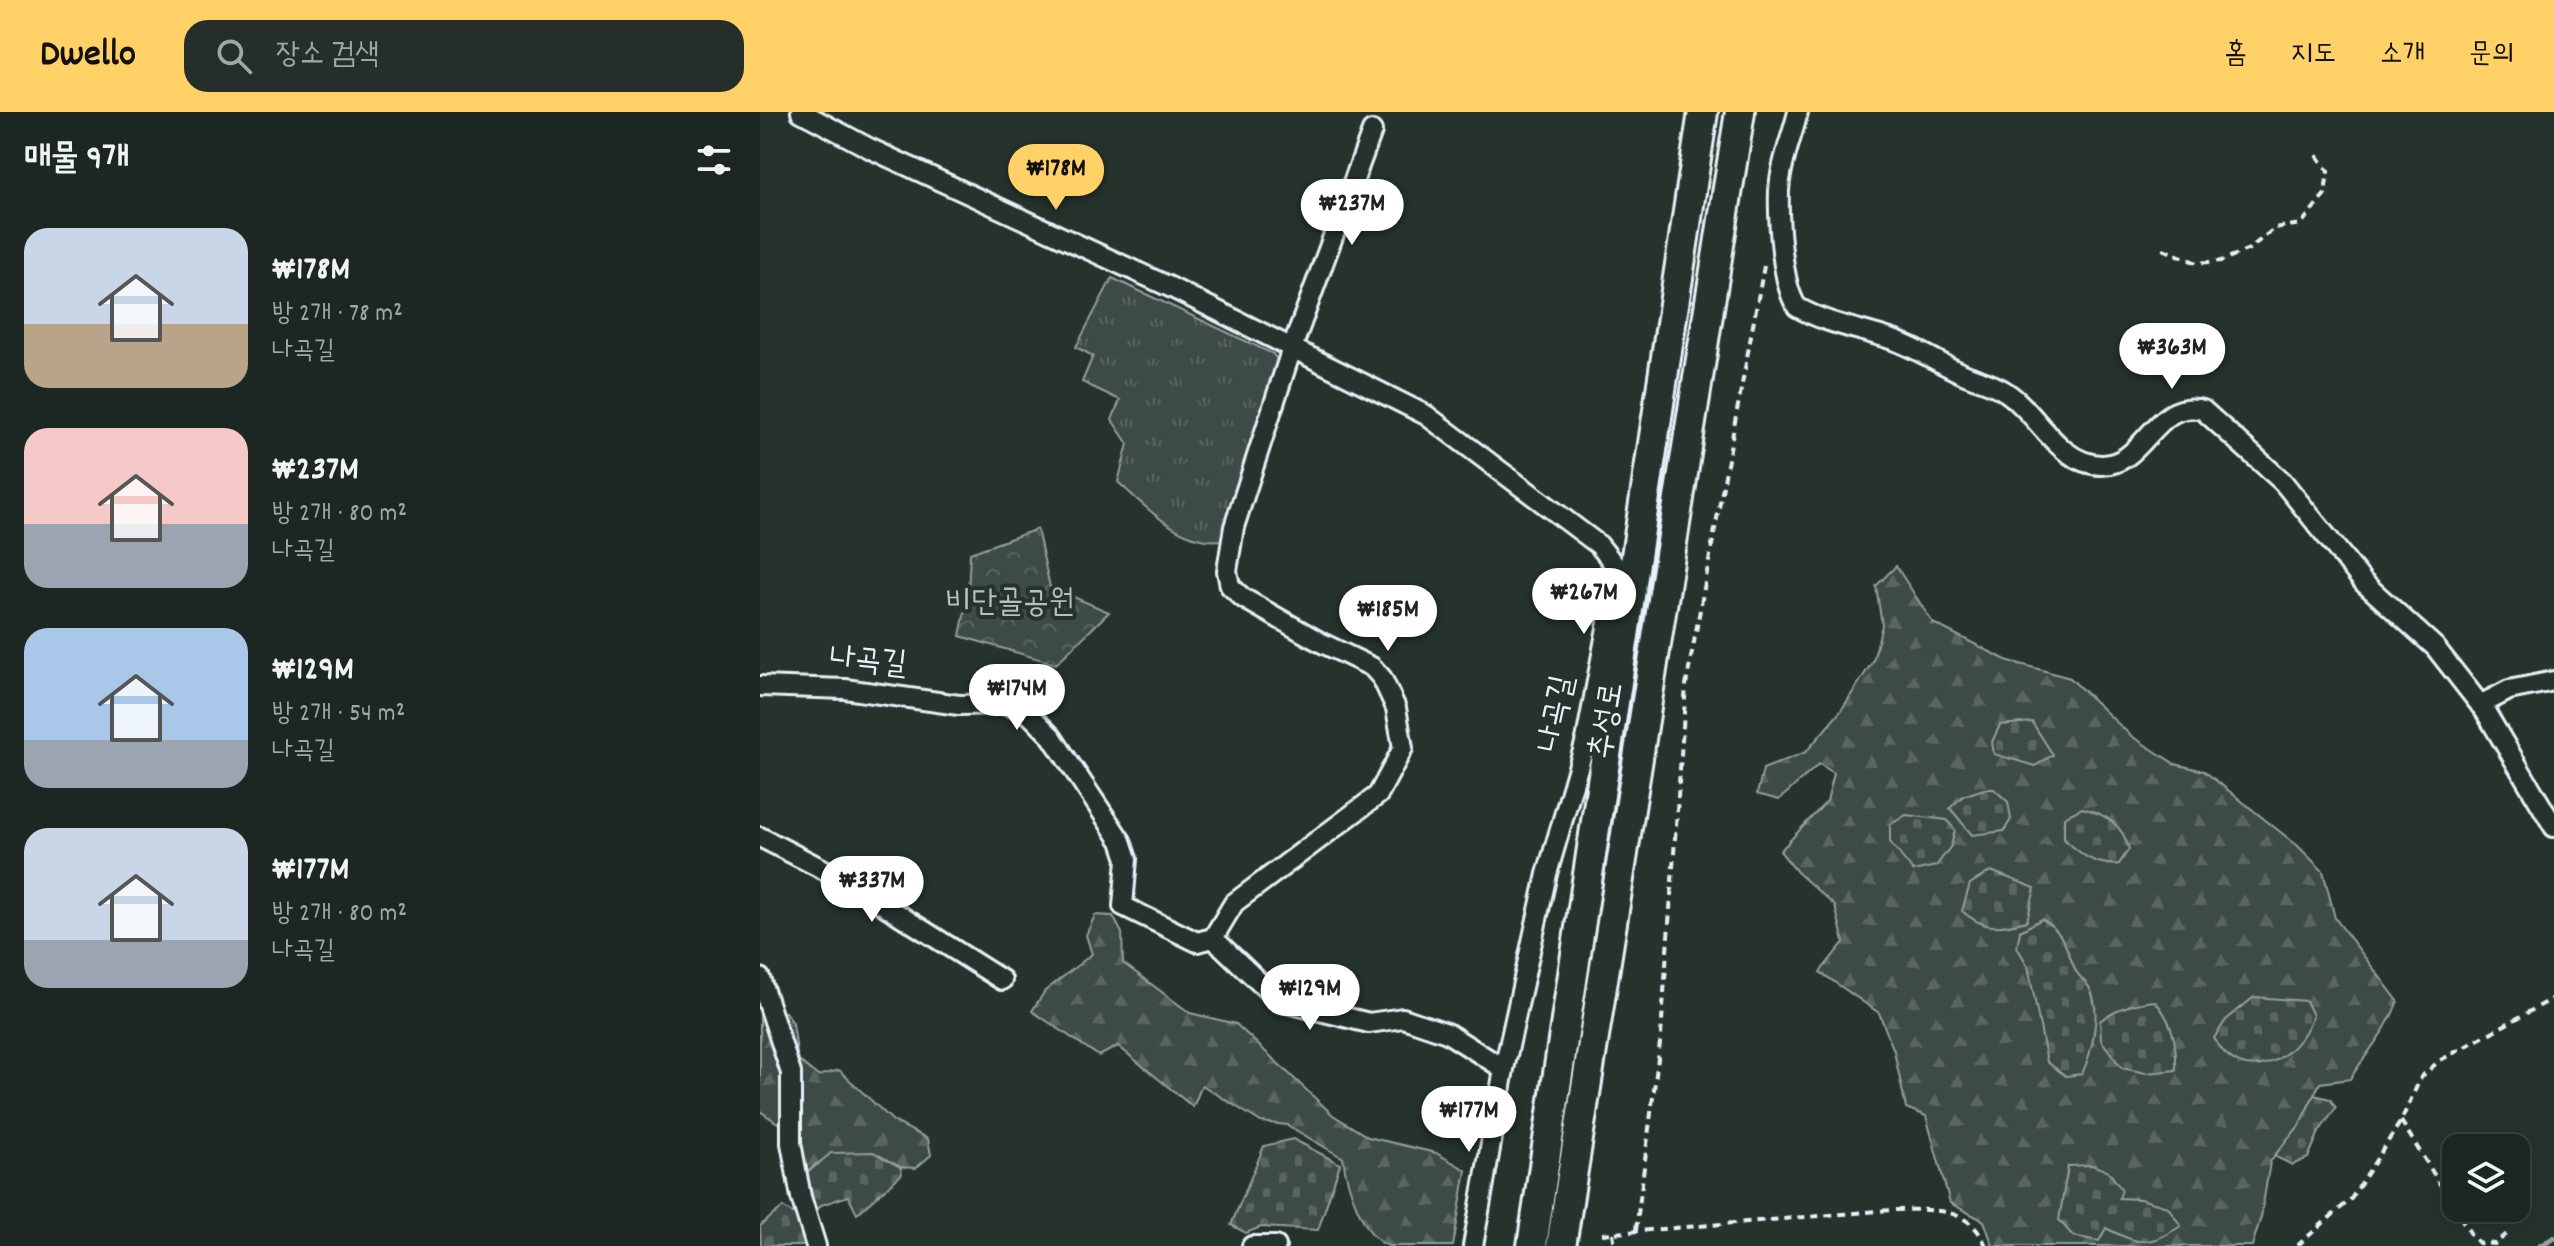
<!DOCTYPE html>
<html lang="ko">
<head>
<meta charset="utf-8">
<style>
  body { margin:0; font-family:Dekko,"Poor Story",sans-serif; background:#252e2a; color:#f1f3f6; height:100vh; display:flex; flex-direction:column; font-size:30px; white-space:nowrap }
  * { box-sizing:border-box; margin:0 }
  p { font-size:26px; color:#a0a5a5 }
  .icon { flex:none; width:44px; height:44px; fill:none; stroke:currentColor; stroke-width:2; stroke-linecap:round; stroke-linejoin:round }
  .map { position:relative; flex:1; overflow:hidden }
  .drawer { display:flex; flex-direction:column; background:#1c2622; width:760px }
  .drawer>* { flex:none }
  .controls { position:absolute; left:1682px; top:1022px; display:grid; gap:16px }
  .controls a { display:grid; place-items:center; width:88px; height:88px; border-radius:16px; background:#1c2622; box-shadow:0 4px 20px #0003,0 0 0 2px #3a4340; font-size:40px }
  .price { position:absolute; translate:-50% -68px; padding:0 18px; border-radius:28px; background:#fff; color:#222; font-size:26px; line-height:52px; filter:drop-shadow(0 2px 4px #0008) }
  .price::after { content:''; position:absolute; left:50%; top:48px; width:24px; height:18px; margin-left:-12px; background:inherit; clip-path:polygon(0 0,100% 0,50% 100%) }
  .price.selected { background:#ffd166; color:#111 }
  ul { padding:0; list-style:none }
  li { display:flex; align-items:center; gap:24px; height:200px; padding:0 24px }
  li span { display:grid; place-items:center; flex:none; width:224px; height:160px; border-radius:24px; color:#555 }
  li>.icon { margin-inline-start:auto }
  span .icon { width:96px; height:96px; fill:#fffc; stroke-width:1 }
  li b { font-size:34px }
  h2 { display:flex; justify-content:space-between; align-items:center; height:96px; padding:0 24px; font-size:34px }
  header { display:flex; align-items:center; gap:48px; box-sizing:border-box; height:112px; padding:0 40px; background:#ffd166; color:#111 }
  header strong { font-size:38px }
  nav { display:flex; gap:44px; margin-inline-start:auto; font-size:28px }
  .search { width:560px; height:72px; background:#252e2a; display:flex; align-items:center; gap:20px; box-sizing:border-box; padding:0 28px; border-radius:24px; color:#a0a5a5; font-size:30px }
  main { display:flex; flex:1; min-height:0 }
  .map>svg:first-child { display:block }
  .grass { fill:url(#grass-tufts); stroke:#939ea0; stroke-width:2 }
  .forest { fill:url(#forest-firs); stroke:#939ea0; stroke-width:2 }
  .cemetery { fill:url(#cemetery-stones); stroke:#939ea0; stroke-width:2 }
  .park { fill:url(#park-crowns); stroke:#939ea0; stroke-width:2 }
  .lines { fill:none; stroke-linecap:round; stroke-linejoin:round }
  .stream { stroke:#98a3a5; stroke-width:6 }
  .street-casing { stroke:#e8f1f8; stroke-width:24 }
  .primary-casing { stroke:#e8f1f8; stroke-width:34 }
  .path { stroke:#e8f1f8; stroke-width:4; stroke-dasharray:8 6; stroke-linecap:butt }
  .street { stroke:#26332d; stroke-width:18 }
  .primary { stroke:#26332d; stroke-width:28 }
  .labels { text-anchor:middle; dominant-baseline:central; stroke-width:8; stroke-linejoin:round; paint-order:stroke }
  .park-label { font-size:32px; fill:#b5bfc3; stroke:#26332d }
  .street-label { font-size:32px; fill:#e8f1f8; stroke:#26332d }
</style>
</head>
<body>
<header>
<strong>Dwello</strong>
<div class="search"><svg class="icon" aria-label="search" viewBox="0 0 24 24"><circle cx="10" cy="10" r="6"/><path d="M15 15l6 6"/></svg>장소 검색</div>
<nav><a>홈</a><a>지도</a><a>소개</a><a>문의</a></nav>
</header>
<main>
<section class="drawer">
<h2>매물 9개<svg class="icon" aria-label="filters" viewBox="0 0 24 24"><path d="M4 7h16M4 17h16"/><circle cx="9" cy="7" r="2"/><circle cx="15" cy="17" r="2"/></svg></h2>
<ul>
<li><span style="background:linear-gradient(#c9d6e8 60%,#b9a48a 0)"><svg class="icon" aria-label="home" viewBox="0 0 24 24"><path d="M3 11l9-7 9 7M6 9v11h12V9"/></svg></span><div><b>₩178M</b><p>방 2개 · 78 m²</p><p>나곡길</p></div></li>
<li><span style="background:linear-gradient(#f6c9c9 60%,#9aa5b1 0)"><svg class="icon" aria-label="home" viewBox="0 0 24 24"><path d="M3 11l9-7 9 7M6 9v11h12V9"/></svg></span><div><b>₩237M</b><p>방 2개 · 80 m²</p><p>나곡길</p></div></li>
<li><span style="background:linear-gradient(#a9c7e8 70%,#9aa5b1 0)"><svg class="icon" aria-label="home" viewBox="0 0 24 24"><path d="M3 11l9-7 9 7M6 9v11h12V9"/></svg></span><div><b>₩129M</b><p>방 2개 · 54 m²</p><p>나곡길</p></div></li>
<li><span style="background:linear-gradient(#c9d6e8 70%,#9aa5b1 0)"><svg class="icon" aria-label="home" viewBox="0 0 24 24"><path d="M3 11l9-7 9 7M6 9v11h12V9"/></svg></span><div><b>₩177M</b><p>방 2개 · 80 m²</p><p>나곡길</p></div></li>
</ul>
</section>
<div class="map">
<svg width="1794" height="1134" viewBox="0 0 1794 1134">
  <defs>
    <pattern id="grass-tufts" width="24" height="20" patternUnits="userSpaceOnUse" patternTransform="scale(2)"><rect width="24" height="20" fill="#3e4b47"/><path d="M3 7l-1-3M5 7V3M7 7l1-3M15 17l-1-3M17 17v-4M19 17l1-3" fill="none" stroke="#5a6562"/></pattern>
    <pattern id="forest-firs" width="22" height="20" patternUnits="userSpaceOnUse" patternTransform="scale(2)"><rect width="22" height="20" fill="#3e4b47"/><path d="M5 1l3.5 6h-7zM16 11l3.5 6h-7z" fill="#5a6562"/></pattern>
    <pattern id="cemetery-stones" width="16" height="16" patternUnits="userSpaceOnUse" patternTransform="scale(2)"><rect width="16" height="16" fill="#3e4b47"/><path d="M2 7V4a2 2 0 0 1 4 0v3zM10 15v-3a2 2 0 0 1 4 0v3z" fill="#5a6562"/></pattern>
    <pattern id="park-crowns" width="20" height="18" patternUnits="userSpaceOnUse" patternTransform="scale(2)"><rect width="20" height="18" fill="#3e4b47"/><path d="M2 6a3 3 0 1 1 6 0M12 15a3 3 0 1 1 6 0" fill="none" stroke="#5a6562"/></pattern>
  </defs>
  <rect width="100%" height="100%" fill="#26332d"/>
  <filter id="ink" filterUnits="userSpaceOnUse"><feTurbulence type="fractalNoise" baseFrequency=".0125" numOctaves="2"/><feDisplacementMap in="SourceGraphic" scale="16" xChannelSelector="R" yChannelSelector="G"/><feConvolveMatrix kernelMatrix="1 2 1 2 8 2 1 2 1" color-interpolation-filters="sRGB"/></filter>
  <g filter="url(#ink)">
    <!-- grass -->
    <path class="grass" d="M352,166l161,76 6,9 -58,177c-39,5 -76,-33 -103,-58l10,-38 -16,-24 8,-20 -38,-18 11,-26 -17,-9z"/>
    <!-- forest -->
    <path class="forest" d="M1136,454l37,57 73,37 64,18 60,57 45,29 29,7 94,75 25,25 12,47 63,83c-11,30 -31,51 -48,78l-30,4 -21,43 -29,36 -9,55 -9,29h-259l-9,-25 -34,-18 -24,-87 -20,-8 -12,-57 -15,-38 -59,-41 24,-30 -9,-36 -38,-34 -17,-21 47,-50 7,-28 -15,-9 -40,36 -22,-6 6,-25 43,-17 34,-40 33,-51 9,-36 -6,-39z
      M335,803l18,1 9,17 1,30 67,50 46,11 97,91 35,22 68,16 30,17 -13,76c-19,0 -46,0 -64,0 -26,-7 -43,-64 -46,-88l-56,-33 -26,-3 -59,-37 -9,22 -75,-61 -19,10 -67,-45 13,-20 47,-37 -6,-19z
      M0,898l25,2 8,11 5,37 20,16 21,-6 54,51 35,18 3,16 -15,13 -16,-1 -27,-15 -57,12 -9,9 -22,-25 -3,-22 -22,-15z"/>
    <!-- cemetery -->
    <path class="cemetery" d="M1272,610l21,33 -18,11 -41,-12 -2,-12 8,-17z
      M1224,677h10l14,13 3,17 -7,12 -32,4 -22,-27 13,-12z
      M1322,696c24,6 41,17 47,41l-10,15c-25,2 -37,-9 -55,-25v-22z
      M1146,703l41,5 8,10 -4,16 -15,20 -23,5 -23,-29v-17z
      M1231,759l44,17 -8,33c-29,7 -42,10 -65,-10l8,-27z
      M1282,807c22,13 23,27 33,50 3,8 11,12 15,20 12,23 2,63 -8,85l-16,2 -19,-14 -19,-96 -11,-19 3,-16z
      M1494,885l52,4 7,14c-16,46 -71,75 -99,23l12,-18z
      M1395,889c18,21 22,42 21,69l-30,3 -24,-5 -21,-28 -1,-19c15,-13 35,-18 55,-20z
      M1554,983l16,4 6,9 -17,24 -11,26 -16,7 -18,-9 25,-30z
      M533,1027l47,25 -22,66 -57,-3 -15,6 -15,-8 33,-79z
      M113,1040l27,15 2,7 -45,40 -9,-18 -27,9 -6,9 -8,-41 24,-20z
      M1332,1053l16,6 14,19 -3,8 21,1 28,8 13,19c-33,20 -40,20 -75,2l-7,13 -26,-5 -14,-16 9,-54z
      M23,1095l14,9 10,30h-46l-1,-20z"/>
    <!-- park -->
    <path class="park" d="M277,417l13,58 59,25 -53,52 -96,-28 8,-40 2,-43z"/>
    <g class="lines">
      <!-- stream -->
      <path class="stream" d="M1780,1134l14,-8"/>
      <defs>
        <path id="street" d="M41,0l70,37 301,139 254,127 173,130 19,24 -32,171 -39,134 -43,195 -31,177
          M1038,0c-6,25 -18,53 -19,79 -1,27 3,95 18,116 27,16 63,22 93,32 25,8 47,23 71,34 15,7 32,10 45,19 32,21 52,72 95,73 44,1 54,-68 102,-55l80,72 81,101 71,64 50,64 69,116
          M0,574l85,3 114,16 47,-1 23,10 23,23 69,104 6,18 -4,47 74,36 16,-4 66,63 90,22 34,-5 44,15 57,36
          M1720,593l29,-15 45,-9
          M0,725l84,43 158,100
          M453,826l21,-35 144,-108 25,-47 -7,-40 -14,-30 -10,-11 -52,-25 -77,-44 -13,-12 -3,-15 7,-44 58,-179 80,-217
          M0,866l31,95v70l10,54 15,49
          M492,1134h24"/>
        <path id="primary" d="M772,1134l171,-1134
          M801,1134l179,-1134"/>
      </defs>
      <!-- street casing -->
      <use href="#street" class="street-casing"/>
      <!-- primary casing -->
      <use href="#primary" class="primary-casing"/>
      <!-- path -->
      <path class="path" d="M1403,137l34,14 24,-2 28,-12 26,-21 26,-4 24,-30 3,-23 -12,-16
        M1641,1009l71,115 7,7 16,1 13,-11
        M876,1118l25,-195 25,-350 78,-419
        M853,1121l2,13
        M842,1122l289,-24c38,0 78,-6 95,36
        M1537,1134l54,-47 50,-78 20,-44 18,-16 115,-63"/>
      <!-- street -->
      <use href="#street" class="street"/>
      <!-- primary -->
      <use href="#primary" class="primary"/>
    </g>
  </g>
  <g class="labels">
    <!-- park labels -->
    <g class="park-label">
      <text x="250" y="493">비단골공원</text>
    </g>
    <!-- street labels -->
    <g class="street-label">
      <text transform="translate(108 551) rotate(6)">나곡길</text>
      <text transform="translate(798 602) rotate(-78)">나곡길</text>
      <text transform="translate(849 609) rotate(-81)">추성로</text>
    </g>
  </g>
</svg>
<div class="controls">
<a><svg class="icon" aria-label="layers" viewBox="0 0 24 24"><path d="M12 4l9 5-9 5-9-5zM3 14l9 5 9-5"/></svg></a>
</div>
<b class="price selected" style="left:296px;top:100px">₩178M</b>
<b class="price" style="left:592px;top:135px">₩237M</b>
<b class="price" style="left:1412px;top:279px">₩363M</b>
<b class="price" style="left:824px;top:524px">₩267M</b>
<b class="price" style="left:628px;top:541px">₩185M</b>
<b class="price" style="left:257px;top:620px">₩174M</b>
<b class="price" style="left:112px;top:812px">₩337M</b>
<b class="price" style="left:550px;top:920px">₩129M</b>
<b class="price" style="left:709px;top:1042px">₩177M</b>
</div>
</main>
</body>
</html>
